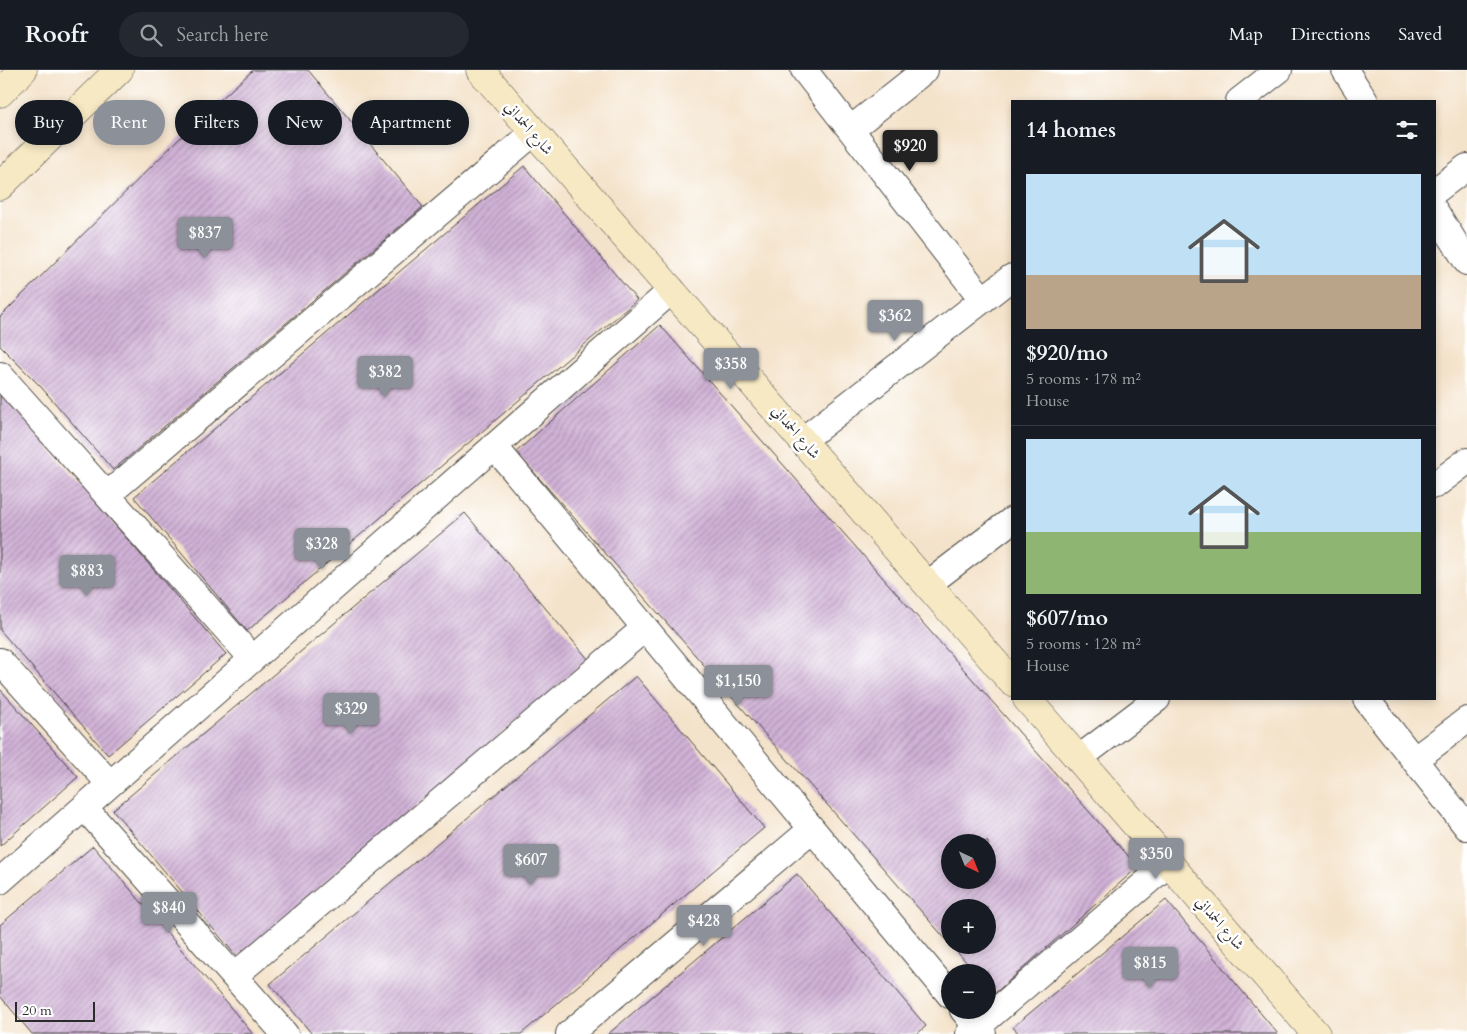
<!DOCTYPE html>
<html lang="en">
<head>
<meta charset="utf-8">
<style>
  body { margin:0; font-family:Cardo,Amiri,serif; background:#242831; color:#f1f3f6; height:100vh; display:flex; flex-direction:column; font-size:19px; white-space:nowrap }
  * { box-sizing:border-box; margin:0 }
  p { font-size:16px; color:#9ea1a6 }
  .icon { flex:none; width:28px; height:28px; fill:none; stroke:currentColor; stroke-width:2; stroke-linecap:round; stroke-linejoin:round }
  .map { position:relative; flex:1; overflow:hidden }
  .details { position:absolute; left:1011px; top:30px; width:425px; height:600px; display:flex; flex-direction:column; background:#171b24; border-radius:0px; box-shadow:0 2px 8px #0003 }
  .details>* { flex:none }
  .top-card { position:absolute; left:15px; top:30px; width:475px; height:45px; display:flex; gap:10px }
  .needle { width:32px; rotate:137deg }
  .controls { position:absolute; left:941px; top:764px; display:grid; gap:10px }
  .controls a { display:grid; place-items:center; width:55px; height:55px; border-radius:50%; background:#171b24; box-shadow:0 2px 8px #0003; font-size:25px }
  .scale { position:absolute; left:15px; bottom:12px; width:80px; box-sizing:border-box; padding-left:5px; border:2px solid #2b2b2b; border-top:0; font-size:14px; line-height:18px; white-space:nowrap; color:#2b2b2b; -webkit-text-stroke:4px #fff; paint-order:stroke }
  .price { position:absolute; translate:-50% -42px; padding:0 11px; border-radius:5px; background:#8c9099; color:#fff; font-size:16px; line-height:32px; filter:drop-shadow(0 1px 2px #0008) }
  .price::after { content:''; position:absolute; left:50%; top:30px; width:15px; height:11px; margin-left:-8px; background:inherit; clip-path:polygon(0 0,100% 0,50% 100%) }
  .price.current { background:#222; color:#fff }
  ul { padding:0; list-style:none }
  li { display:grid; align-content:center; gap:10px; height:265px; padding:0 15px }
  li+li { border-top:1px solid #363941 }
  li span { display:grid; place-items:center; height:155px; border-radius:0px; color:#555 }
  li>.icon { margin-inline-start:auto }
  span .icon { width:90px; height:90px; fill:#fffc; stroke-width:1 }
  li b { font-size:21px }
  h2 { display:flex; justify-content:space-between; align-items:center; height:60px; padding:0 15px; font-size:21px }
  .tag { padding:0 18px; border-radius:22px; background:#171b24; box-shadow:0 2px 8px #0003; font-size:18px; line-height:45px }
  .tag.current { background:#8c9099; color:#fff }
  header { display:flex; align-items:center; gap:30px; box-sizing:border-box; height:70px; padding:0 25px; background:#171b24; border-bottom:1px solid #363941 }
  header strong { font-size:24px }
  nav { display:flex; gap:28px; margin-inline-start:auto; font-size:18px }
  .search { width:350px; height:45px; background:#242831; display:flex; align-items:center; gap:12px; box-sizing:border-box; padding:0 18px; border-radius:28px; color:#9ea1a6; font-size:19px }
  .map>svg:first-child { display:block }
  .building { fill:url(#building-hatch); fill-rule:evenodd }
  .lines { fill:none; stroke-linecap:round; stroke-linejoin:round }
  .street-casing { stroke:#494743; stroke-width:28 }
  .secondary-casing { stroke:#494743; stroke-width:29 }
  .street { stroke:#fff; stroke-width:26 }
  .secondary { stroke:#f6e9c3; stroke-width:28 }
  .labels { text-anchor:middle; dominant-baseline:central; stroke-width:5; stroke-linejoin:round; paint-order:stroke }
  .street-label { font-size:15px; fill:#2b2b2b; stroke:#fff }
</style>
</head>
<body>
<header>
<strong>Roofr</strong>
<div class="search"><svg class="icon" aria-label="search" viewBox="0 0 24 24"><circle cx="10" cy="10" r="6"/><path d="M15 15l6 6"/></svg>Search here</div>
<nav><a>Map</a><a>Directions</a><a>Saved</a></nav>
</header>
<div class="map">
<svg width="1467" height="964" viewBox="0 0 1467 964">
  <defs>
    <pattern id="building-hatch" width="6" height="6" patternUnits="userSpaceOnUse" patternTransform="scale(1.25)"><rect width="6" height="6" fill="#d1b2d7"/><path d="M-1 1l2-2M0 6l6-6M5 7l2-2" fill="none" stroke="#aa91af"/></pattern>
  </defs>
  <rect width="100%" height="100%" fill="#fff"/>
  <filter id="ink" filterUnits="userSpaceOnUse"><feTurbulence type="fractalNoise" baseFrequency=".02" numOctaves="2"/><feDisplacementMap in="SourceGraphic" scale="10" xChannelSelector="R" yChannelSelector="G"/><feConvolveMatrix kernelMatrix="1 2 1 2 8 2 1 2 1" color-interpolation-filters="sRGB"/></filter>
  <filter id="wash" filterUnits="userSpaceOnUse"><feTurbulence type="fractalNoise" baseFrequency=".0096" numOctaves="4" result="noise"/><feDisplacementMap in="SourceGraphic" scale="20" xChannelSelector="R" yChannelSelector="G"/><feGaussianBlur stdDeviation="1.12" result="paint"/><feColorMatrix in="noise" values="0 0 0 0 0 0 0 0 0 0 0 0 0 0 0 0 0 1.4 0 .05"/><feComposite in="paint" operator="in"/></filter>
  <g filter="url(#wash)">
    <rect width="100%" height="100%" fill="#f4e3cb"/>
    <g id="blocks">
      <!-- building -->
      <path class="building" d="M253,0h55l115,137 -310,263 -72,-83 -41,-41v-29l199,-198z
        M524,96l113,134 -390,331 -113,-134z
        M660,255l478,542 -144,127 -6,-7v-15h-13l-24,-27h37v-37h-38v36l-434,-492zM950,772h38v38h-38z
        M0,321l226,263 -118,101 -108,-125z
        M465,443l124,147 -352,297 -124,-147z
        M636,606l128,152 -243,206h-209l-42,-50z
        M0,619l78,88 -78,69z
        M93,776l32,37 128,151h-221l-32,-38v-71z
        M797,804l129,152 -9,8h-309z
        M1166,830l112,134h-259l-6,-7z"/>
    </g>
  </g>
  <g filter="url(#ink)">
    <use href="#blocks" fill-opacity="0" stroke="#494743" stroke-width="1"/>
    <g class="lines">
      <defs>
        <path id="street" d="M804,0l179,230
          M1345,0l20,31
          M1239,31l40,-31
          M851,59l74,-59
          M1435,121l32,-24
          M1435,141l32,51
          M0,305l252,283
          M803,370l209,-163
          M494,376l456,549
          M1435,415l32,-24
          M107,425l426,-362
          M928,514l84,-64
          M0,591l110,123
          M1366,629l101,128
          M1078,689l79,-60
          M1414,690l53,-40
          M84,737l201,227
          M0,811l672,-591
          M234,906l411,-348
          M963,940l20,24
          M569,964l243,-205
          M969,964l200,-171"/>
        <path id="secondary" d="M480,0l532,612
          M0,23l23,-23
          M0,116l119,-116
          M1027,629l289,335"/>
      </defs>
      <!-- street casing -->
      <use href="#street" class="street-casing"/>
      <!-- secondary casing -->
      <use href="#secondary" class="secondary-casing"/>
      <!-- street -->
      <use href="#street" class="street"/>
      <!-- secondary -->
      <use href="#secondary" class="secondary"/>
    </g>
  </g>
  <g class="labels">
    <!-- street labels -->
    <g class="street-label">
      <text transform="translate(529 58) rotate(49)">شارع الحمداني</text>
      <text transform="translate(796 362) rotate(49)">شارع الحمداني</text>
      <text transform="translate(1220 853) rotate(49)">شارع الحمداني</text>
    </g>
  </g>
</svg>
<div class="controls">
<a><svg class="needle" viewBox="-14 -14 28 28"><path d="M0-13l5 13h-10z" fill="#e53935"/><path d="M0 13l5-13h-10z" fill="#9ea1a6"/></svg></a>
<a>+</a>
<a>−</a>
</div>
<div class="scale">20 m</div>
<b class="price current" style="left:910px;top:102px">$920</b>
<b class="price" style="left:205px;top:189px">$837</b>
<b class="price" style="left:895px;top:272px">$362</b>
<b class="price" style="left:731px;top:320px">$358</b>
<b class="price" style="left:385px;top:328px">$382</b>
<b class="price" style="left:322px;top:500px">$328</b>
<b class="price" style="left:87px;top:527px">$883</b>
<b class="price" style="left:738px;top:637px">$1,150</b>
<b class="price" style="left:351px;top:665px">$329</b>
<b class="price" style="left:1156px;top:810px">$350</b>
<b class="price" style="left:531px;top:816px">$607</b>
<b class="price" style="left:169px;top:864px">$840</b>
<b class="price" style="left:704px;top:877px">$428</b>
<b class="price" style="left:1150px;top:919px">$815</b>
<div class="top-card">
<a class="tag">Buy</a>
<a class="tag current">Rent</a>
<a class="tag">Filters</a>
<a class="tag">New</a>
<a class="tag">Apartment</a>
</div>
<section class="details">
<h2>14 homes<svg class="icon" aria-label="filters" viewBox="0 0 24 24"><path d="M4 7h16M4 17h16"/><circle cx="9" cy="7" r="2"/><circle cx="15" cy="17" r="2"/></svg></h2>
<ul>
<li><span style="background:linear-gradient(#bfe0f5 65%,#b9a48a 0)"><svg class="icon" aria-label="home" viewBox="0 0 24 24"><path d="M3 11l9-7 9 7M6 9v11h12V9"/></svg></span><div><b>$920/mo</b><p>5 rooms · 178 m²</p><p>House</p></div></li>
<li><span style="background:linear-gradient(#bfe0f5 60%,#8fb573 0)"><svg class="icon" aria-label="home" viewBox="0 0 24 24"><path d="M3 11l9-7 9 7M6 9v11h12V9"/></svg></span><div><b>$607/mo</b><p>5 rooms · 128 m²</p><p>House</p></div></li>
</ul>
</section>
</div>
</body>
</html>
